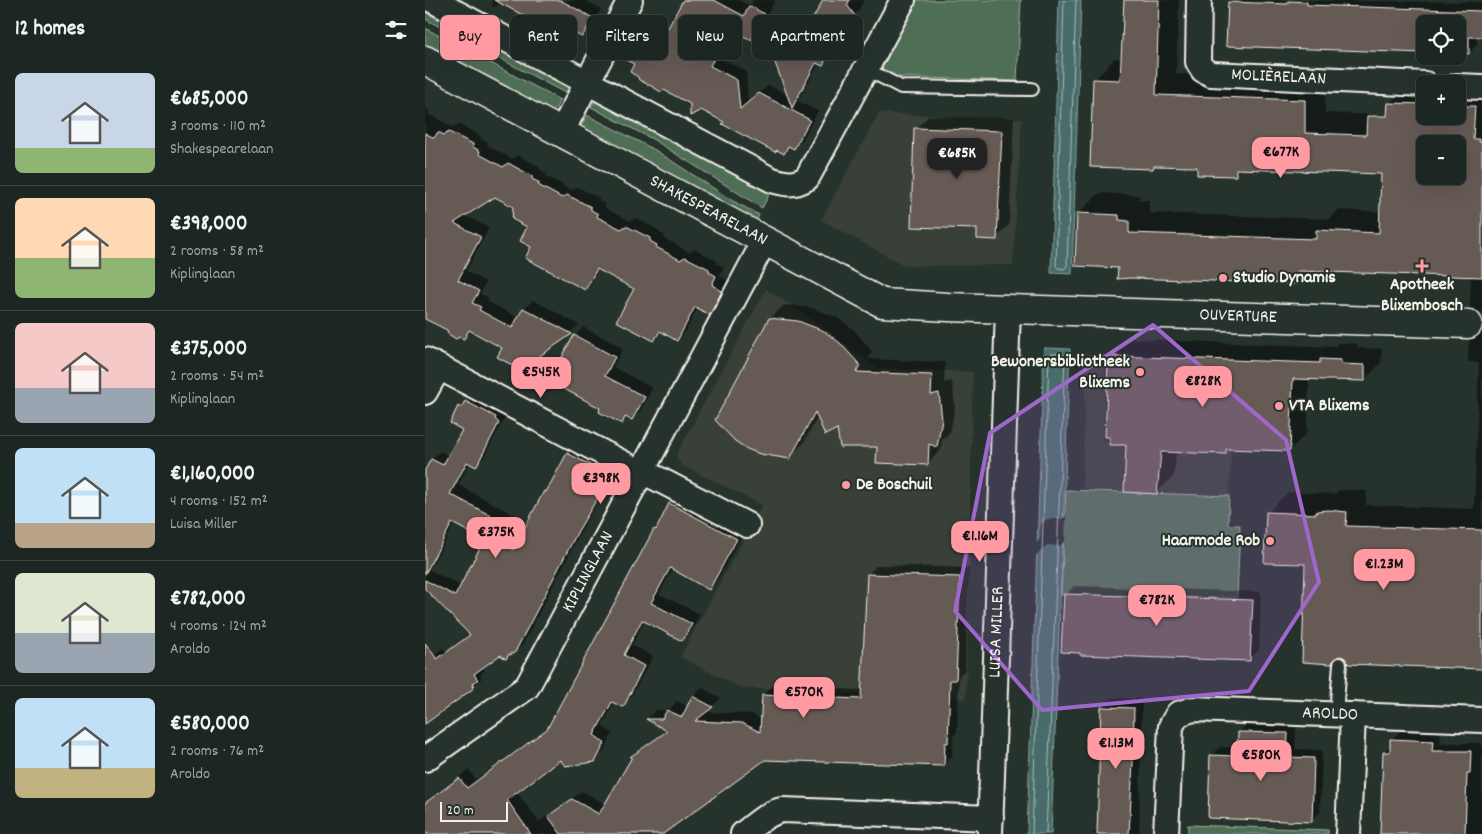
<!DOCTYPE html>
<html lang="en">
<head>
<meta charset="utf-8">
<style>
  body { margin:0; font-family:Dekko,sans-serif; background:#29322f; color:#f1f3f6; height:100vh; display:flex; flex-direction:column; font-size:19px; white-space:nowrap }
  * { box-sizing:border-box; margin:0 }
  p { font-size:16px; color:#a0a5a5 }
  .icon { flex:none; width:28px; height:28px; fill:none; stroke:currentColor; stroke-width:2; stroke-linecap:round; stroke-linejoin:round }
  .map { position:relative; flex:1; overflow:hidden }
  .side { display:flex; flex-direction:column; background:#1c2622; width:425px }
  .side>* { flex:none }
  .banner { position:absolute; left:15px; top:15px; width:475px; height:45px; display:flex; gap:10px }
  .fabs { position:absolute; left:991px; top:15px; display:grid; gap:10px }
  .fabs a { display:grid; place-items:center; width:50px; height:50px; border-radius:8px; background:#1c2622; box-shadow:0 5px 20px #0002,0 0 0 1px #3a4340; font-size:25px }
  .scale { position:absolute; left:15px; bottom:12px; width:68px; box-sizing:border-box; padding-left:5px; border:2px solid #f4f1e8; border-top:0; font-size:14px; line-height:18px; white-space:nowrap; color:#f4f1e8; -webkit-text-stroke:4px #26332d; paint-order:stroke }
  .price { position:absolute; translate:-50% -42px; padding:0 11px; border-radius:10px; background:#ff9aa2; color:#111; font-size:16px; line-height:32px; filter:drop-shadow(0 1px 2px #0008) }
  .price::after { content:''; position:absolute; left:50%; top:30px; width:15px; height:11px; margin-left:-8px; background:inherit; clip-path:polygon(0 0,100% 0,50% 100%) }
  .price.current { background:#222; color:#fff }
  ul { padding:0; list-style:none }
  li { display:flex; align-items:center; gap:15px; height:125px; padding:0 15px }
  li+li { border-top:1px solid #3a4340 }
  li span { display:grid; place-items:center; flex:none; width:140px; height:100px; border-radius:8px; color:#555 }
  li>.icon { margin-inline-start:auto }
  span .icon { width:60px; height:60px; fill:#fffc; stroke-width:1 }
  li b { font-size:21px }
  h2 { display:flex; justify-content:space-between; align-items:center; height:60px; padding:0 15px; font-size:21px }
  .chip { padding:0 18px; border-radius:8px; background:#1c2622; box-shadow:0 5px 20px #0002,0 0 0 1px #3a4340; font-size:18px; line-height:45px }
  .chip.current { background:#ff9aa2; color:#111 }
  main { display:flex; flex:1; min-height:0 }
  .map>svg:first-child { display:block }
  .built { fill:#393f39 }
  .green { fill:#506e57; stroke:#a2b0a0 }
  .water { fill:#476c6a; stroke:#8ca19c }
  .pier { fill:#26332d }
  .shadow { fill:#0007; fill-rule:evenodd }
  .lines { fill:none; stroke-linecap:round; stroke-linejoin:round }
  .shore { stroke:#afbcb6; stroke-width:1 }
  .building { fill:#665a55; stroke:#f4f1e8; fill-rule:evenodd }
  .service-casing { stroke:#f4f1e8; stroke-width:16 }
  .minor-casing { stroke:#f4f1e8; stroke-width:28 }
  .tertiary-casing { stroke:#f4f1e8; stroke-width:31 }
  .service { stroke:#26332d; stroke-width:12 }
  .minor { stroke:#26332d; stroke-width:24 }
  .tertiary { stroke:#26332d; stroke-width:28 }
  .marked { fill:#9f67cb; fill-opacity:0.2; stroke:#9f67cb; stroke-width:4; stroke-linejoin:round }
  .poi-dot { fill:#ff9aa2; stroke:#26332d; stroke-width:2 }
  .labels { text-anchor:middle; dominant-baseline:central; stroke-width:4; stroke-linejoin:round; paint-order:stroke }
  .street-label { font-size:18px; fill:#f4f1e8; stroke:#26332d }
  .poi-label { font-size:18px; font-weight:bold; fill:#f4f1e8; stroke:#26332d; text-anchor:start }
</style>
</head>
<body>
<main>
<section class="side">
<h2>12 homes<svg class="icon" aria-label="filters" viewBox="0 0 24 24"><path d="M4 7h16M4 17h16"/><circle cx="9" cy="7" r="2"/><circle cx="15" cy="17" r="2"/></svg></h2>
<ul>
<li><span style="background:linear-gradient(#c9d6e8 75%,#8fb573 0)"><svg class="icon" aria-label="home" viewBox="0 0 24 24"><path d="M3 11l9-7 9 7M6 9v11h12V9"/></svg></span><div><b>€685,000</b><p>3 rooms · 110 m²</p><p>Shakespearelaan</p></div></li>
<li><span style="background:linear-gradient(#ffd9b3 60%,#8fb573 0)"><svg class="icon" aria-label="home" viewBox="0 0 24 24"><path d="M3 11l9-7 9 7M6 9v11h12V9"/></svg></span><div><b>€398,000</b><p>2 rooms · 58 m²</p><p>Kiplinglaan</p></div></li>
<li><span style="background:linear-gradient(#f6c9c9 65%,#9aa5b1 0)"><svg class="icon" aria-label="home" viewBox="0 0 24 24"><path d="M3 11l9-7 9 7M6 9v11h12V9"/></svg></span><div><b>€375,000</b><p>2 rooms · 54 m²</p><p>Kiplinglaan</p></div></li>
<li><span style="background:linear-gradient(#bfe0f5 75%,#b9a48a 0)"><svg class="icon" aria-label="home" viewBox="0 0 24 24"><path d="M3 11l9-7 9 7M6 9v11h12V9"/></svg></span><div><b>€1,160,000</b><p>4 rooms · 152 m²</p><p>Luisa Miller</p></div></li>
<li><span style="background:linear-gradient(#dfe7d0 60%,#9aa5b1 0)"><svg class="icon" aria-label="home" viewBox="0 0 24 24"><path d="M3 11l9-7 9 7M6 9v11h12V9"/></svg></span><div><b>€782,000</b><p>4 rooms · 124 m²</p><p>Aroldo</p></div></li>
<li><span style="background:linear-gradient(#bfe0f5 70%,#c2b280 0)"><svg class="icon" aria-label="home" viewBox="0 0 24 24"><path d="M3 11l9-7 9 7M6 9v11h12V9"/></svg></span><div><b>€580,000</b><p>2 rooms · 76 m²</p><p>Aroldo</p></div></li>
</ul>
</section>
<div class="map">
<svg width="1057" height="834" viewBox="0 0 1057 834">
  <rect width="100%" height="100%" fill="#26332d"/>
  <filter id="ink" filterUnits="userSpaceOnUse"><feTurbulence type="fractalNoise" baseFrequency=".02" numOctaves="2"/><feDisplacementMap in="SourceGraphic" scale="10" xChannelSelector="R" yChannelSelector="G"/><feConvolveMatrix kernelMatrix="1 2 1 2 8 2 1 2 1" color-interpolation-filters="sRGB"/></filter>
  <g filter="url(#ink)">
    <!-- built -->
    <path class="built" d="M454,113l143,6 -9,146 -107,1 -85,-46z
      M341,289l59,39 52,40 96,4 -7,327 -225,-11 -61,-31 82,-152 -79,-39 -6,-6v-7z
      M661,354l20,1 -3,87 128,7 -2,47 -147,-7z"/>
    <!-- green -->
    <path class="green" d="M492,0h104l-4,81 -122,-4 -14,-7z
      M0,12l49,26 10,-2 86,48 -5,9 -140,-74z
      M0,28l135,72 -7,14 -128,-68z
      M170,101h11l166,88 -10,19 -108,-68 -63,-33z
      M162,115l68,35 78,51 26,14 -3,7 -176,-94z
      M641,490l163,6 -1,29h12l-3,73 -176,-3z
      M763,825l140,5v4h-140z"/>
    <!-- water -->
    <path class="water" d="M634,0h22l-9,274 -21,-1z
      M619,348l26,1 -19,485h-24z"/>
    <!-- pier -->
    <path class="pier" d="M641,516l-1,25 -5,5 -13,-1 -10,10h-2v-11l5,-5 1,-15 6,-5h15z"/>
    <!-- shadow -->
    <path class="shadow" d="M67,0h92l17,9 -10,18 -9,9 -4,-3 -6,7 -71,-37 -8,5z
      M260,0h54l11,6 3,-6h22l-16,30 -8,9 -18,-10 -15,28 28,14 2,31 21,-17 20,11 -21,-57 7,-8 32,2 9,-11 8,-22h40l-6,11 -10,9 -32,2 28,15 -7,14 -15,14 -3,-2 -21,38 20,10 -15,28 -9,9 -4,-2 -7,6 -92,-48 -56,-40 7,-36 8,-8 19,10z
      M699,0h55l-3,74 150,6 -1,33 63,2 1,-11 21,-21 15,1v32h32v-31h25v230l-5,-5 -7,-3 1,-31 -161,-6 -13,13 -178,-16 -41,-53 21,-21 40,2v5h10v13l181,6 8,-9 43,2 1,-39 -140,-5 -7,7 -37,-9 -42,-1 -3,3 -58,-89 20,-21 7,1zM1000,144h32v32h-32z
      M807,0l250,2v34h-5v9l-9,8 -11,-29h-32v28l-196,-49z
      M0,108l4,3 -1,3 25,13 6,-3 22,12v3l7,3 -1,3 25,14 6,-4 22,12v3l7,4 -1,2 25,14 6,-3 22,11v3l7,4 -1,3 25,13 6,-3 22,12v2l7,4 -1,2 25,14 6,-3 22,12v3l7,3 -5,9 11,6 -12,23 -9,8 -11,-6 -12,24 -9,8 -15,-8 -8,9 -18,-52 -37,-19 -6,11 -8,8 -52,-41 -4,-20 -15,-21 -19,-10 -31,19 25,13 -23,43 20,11 -6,12 9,4 -2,3 32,17 5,-9 9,-9 46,25 -8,7 -46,-24v2l-21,37 -33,-17 -8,8 -38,-21z
      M504,116l85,2 -5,107 -13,13 -81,-109z
      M359,305l28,3 26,10 16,12 18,21 -4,8 77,3 -1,21 8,-2 3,25 -5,26 -8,8 -1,10 -13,13 -50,-17 -40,-18 -20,-12 -15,28 -14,13 -19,-139z
      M158,327l40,21 -10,19 39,21 -11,22 -9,9 -4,-3 -6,6 -20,-14 -27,-72z
      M1057,327v341l-144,-13 -7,7 -25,-99 -39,-50 21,-21 47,2 4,-4h10l18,1 -1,14 108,4 5,-146 -11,-1 1,-22z
      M706,339l203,8 4,-4 19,1v4l25,1 -1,14 -17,17 -55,-1 -2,54 -17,17 -59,-2 -6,5 -49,-2 -2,25 -17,16 -29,-48 -18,-80 3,-4 1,-4z
      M50,393l32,21 -23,43 -8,8 -6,-3 -12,23 53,28 9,26 48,-86 8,-8 39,21 -6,11 2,1 -25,44 -63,122 -9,8 -4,1 -4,4 -6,-3 -18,12 3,4 -4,4v5l-8,8 -48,35v-63l1,1 17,-12 3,4 25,-18 -46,-47v-115l7,-12 8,-9 9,5 15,-27 -5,-22zM30,523l31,17 -25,46 -33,-17 6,-7z
      M255,495l65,35 -27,49 -9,9 -36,-20 -14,26 41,20 -9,17 -9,9 -37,-20 -13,25 21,11 -21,39 -10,10 -7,-3 -13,24 11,7 -9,18 -10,10 -34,-2 -44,32 23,31 43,-31 24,13 27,-49 8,-7 26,-18 -19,-12 8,-8 12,1 9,-10 11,6 5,-10 9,-9 19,10 -16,14 47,2 10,6 1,-25 10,-9 90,4 5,-116 9,-9 92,3 -4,102 -6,6 -2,56 -4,4 -1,20 -9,9 -179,-6 -103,75h-236v-32l44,-32 7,10 74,-54 105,-197 5,-4 11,-21z
      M649,586l187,6 -2,58 -9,9 -185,-64z
      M687,698l30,1 -3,135h-47l6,-6 5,-121z
      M823,724l48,1 -1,24 27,1 -2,62 -9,9 -100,-66 9,-8h19v-15z
      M975,731l41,2 -1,10h42v91h-101l3,-82 7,-7v-5z"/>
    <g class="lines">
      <!-- shore -->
      <path class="shore" d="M639,0l-8,266 2,2 6,1 3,-3 9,-266
        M607,834l17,-478 2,-2h11l3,2 -19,478"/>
    </g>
    <!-- building -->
    <path class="building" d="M69,0h66l33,18 -11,19 -6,-3 -4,8 -9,-5 -2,1 -23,-12v-3z
      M258,0h31l30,16 5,-10 16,8 -14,26 -21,-11 -20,37 27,14 3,29 19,-16 51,27 -16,29 -6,-3 -4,8 -7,-4 -2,2 -53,-28 2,-2 -23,-12 -11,6v-12l-26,-14 -3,2 -8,-5 -14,-7 -1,-3 -8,-5 4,-8 -10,-5 17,-31 21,11z
      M398,0h27l-3,5 12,16 -49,3z
      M699,0h35l-3,95 149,5v33l61,2 1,-19h20l1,-13 37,1v12h32v-10h18l-2,33h6v3h3v135l-184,-6v13l-168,-6 -13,1 1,-11 -43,-2 2,-53 42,2v5l10,1v12l187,6v-9l63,3 2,-59 -145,-5v7l-39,-1v-8l-43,-1 -1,3 -63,-2 3,-88 27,1zM1000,144h32v32h-32z
      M863,1l19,1v3l175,6v26h-13v17l-12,-1v-29h-32v29l-199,-7 2,-44 60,2z
      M382,29l30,16 -8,15 -3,-1 -3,7 -7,-3 -24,45 -26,-69 35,1z
      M489,128l88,3 -5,109 -20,-1v-10l-66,-2z
      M13,132l6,3 5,-3 24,12v3l7,4 -1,3 24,13 5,-4 24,13v3l8,4 -2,2 24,13 5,-3 24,12v3l7,4 -1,3 24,12 5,-3 24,12v3l7,4 -1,2 24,13 5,-3 24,12v3l7,4 -4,9 10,6 -12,24 -15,-8 -18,34 -17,-10 -6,10 -38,-20 18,-32 -37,-20 -12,21 -60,-32 6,-11 -11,-6 7,-14 -15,-8 1,-12 -18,-10 -41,26 27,14 -23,43 21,11 -7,12 9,4 -2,3 33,18 11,-20 49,26 -56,38 -4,-7 -15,-8 5,-9 -33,-18 -5,9 -5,-2 -3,2 -8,-5 -1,-4 -22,-11v-186l9,5z
      M344,318l29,3 26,10 16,12 20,22 -4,7 76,3 -1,20 8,-2 3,27 -5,27 -8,-3 -1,21 -52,-2 1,-16h-37l-3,-18 -12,6 -10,-23 -25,47 -30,-5 -13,-5 -12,-8 -20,-21z
      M149,335l41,22 -10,19 40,21 -13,23 -7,-3 -3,7 -23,-12 1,-4 -51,-27z
      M687,356l208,7v-4l21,1v4l24,1v16l-72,-2 -3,72 -64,-2v5l-65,-2 -4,42 -33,-2 2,-47h-17l1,-8h-5l3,-74h4z
      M40,401l31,16 -1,2 4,4 -23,44 -9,-5 -17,32 53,28 10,28 31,-59 2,1 21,-39 41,21 -6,11 2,2 -26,44 -64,123 -2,-1 -1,2 -2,-1 -3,5 -6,-4 -26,19 4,6 -5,3 2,2 -3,1 2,2 -49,36v-81l12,16 33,-24 -45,-46v-9l30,16 29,-56 -32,-17 -27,51v-104l6,-11 12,6 19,-35 -12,-7 8,-17 3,2z
      M244,503l68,36 -28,51 -39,-22 -19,35 41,21 -10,17 -40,-21 -18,35 20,11 -20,40 -2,1 -10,-5 -18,33 11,8 -10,19 -30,4 -5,-6 -53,40 24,34h-106v-31l34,-25 8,10 80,-59 107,-200 2,1z
      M903,510l19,2 -1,14 136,4v139l-134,-5 -3,-6 -5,-2 -6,3 -2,5 -30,-2 3,-98 -41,-1 2,-51 50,2 1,-3z
      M442,574l93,3 -4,103h-6l-2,63h-3l-1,23 -179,-6 -102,74h-102l-13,-18 24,-17 27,15 33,-57h-2l37,-26 -21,-12h16l5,-9 15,7 10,-21 21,11 -18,14 47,2 18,9 2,-37 99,4z
      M639,594l189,6 -3,61 -170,-6v-2l-19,-1z
      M676,707l33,1 -1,54 -4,72h-32z
      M813,732l50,1 -1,24 27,1 -2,64 -104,-4 2,-63 27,1z
      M965,739l43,2 -1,10h39l-1,22h-3l-2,61h-85l3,-82h7z"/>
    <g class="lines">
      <defs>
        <path id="service" d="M441,69l35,18 131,2
          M911,714l4,-50"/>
        <g id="minor">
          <path d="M7,0l340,180c14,4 22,6 35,-2l96,-178"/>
          <path id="s1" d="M774,0l-1,62 5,8 8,4 214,10"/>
          <path d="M1032,86l25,1"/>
          <path d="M137,131l68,-131"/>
          <path d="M0,360l203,106 30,13 89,46"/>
          <path d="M0,392l14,-25"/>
          <path id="s2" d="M0,759l102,-72 238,-447"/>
          <path d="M318,834c12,-9 25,-22 40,-24l208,8"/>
          <path id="s3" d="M565,834l18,-525"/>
          <path id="s4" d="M741,834l5,-108 7,-12 15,-5 289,11"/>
          <path d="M923,834l5,-119"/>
        </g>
        <g id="tertiary">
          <path id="s5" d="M0,60l457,243 66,4 520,17"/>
        </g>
      </defs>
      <!-- service casing -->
      <use href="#service" class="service-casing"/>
      <!-- minor casing -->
      <use href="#minor" class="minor-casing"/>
      <!-- tertiary casing -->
      <use href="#tertiary" class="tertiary-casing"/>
      <!-- service -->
      <use href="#service" class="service"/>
      <!-- minor -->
      <use href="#minor" class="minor"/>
      <!-- tertiary -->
      <use href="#tertiary" class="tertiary"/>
    </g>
  </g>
  <!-- marked area -->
  <path class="marked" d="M728,325l133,115 33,142 -70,109 -207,19 -87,-99 35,-178z"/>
  <!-- markers -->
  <g class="poi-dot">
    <path d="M994.5 258.5h5v5h5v5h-5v5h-5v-5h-5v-5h5z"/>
    <circle cx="798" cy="278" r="5"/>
    <circle cx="715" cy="372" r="5"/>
    <circle cx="854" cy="406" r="5"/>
    <circle cx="421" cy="485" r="5"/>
    <circle cx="845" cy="541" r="5"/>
  </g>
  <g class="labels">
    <!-- street labels -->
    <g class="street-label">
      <text stroke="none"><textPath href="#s1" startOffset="148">MOLIÈRELAAN</textPath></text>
      <text stroke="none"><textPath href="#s5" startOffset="321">SHAKESPEARELAAN</textPath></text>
      <text stroke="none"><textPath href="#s5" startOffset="874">OUVERTURE</textPath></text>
      <text stroke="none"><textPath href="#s2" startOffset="255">KIPLINGLAAN</textPath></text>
      <text stroke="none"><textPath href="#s3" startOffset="202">LUISA MILLER</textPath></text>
      <text stroke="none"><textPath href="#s4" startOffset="275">AROLDO</textPath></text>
    </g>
    <!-- poi labels -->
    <g class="poi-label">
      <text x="808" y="278">Studio Dynamis</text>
      <text x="997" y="285" text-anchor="middle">Apotheek<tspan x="997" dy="21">Blixembosch</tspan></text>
      <text x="705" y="362" text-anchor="end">Bewonersbibliotheek<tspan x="705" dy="21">Blixems</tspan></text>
      <text x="864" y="406">VTA Blixems</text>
      <text x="431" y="485">De Boschuil</text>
      <text x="835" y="541" text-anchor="end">Haarmode Rob</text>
    </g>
  </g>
</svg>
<div class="fabs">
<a><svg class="icon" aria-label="locate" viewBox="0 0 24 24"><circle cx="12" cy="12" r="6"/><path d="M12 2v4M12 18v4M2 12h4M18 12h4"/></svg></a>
<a>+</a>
<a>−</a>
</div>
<div class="scale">20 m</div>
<b class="price" style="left:856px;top:179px">€677K</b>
<b class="price current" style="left:532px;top:180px">€685K</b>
<b class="price" style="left:116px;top:399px">€545K</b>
<b class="price" style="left:778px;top:408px">€828K</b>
<b class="price" style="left:176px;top:505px">€398K</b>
<b class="price" style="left:71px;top:559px">€375K</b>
<b class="price" style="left:555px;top:563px">€1.16M</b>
<b class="price" style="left:959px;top:591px">€1.23M</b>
<b class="price" style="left:732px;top:627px">€782K</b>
<b class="price" style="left:379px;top:719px">€570K</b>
<b class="price" style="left:691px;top:770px">€1.13M</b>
<b class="price" style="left:836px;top:782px">€580K</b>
<div class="banner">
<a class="chip current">Buy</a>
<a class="chip">Rent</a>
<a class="chip">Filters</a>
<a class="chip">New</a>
<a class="chip">Apartment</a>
</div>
</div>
</main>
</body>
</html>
